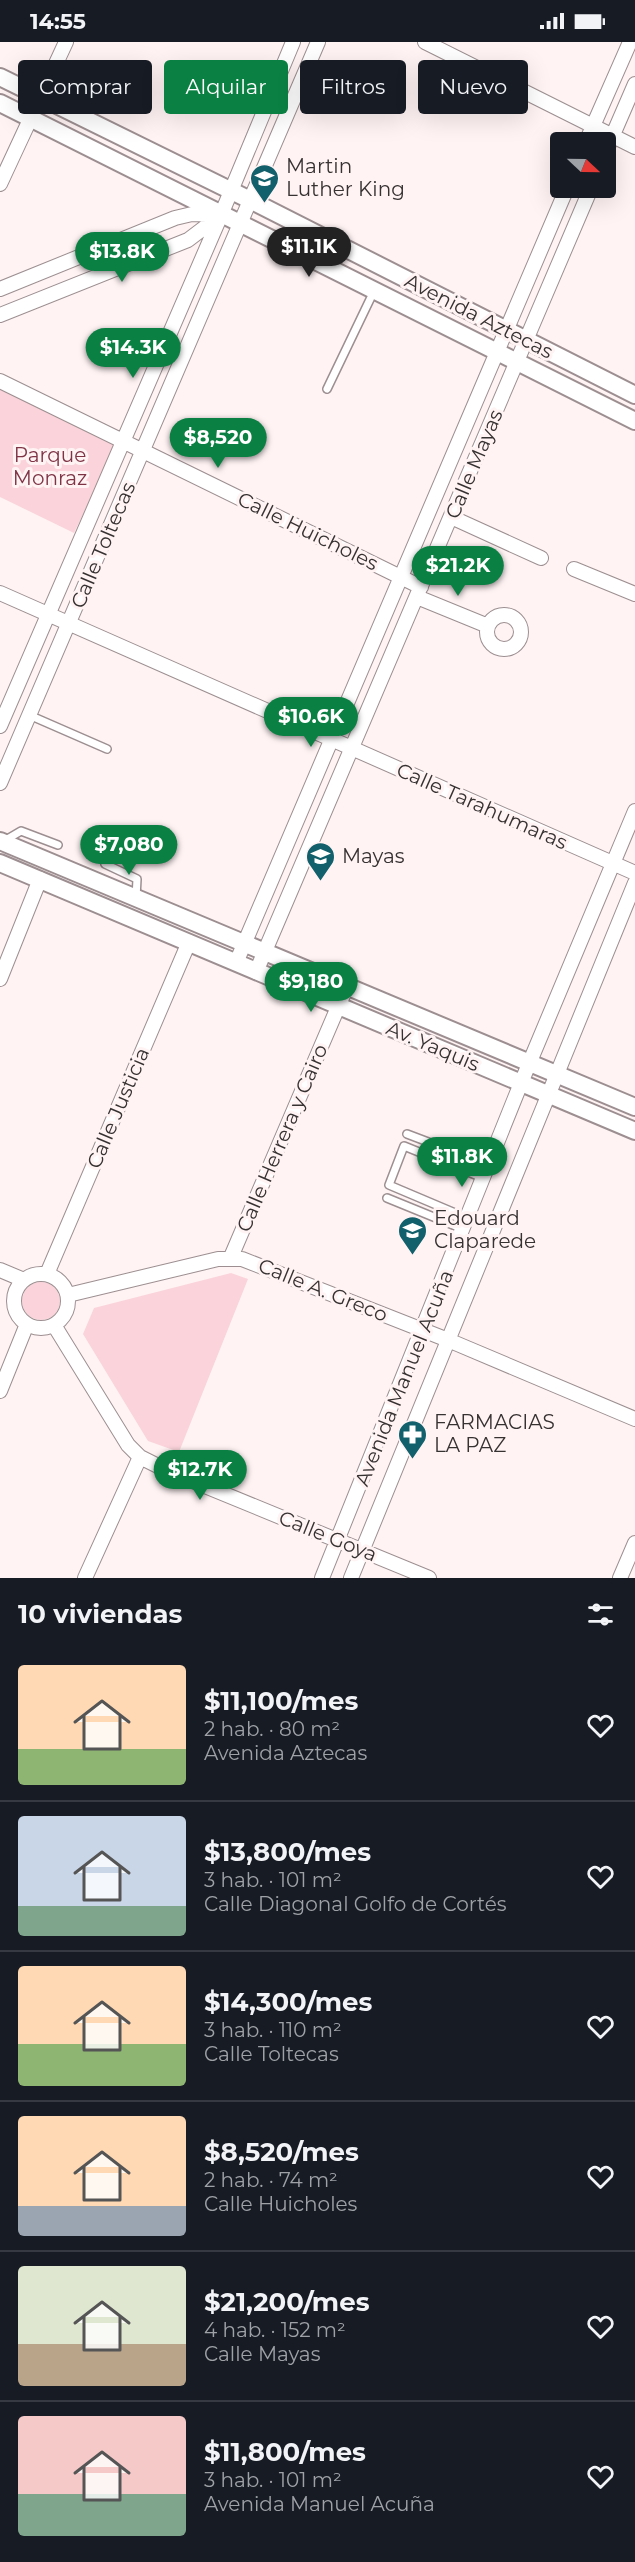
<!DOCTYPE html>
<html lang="es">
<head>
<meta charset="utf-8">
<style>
  body { margin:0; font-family:Montserrat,sans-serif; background:#20242c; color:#f1f3f6; height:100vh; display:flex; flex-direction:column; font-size:22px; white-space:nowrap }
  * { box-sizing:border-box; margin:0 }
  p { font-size:20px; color:#9ea1a6 }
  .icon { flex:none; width:33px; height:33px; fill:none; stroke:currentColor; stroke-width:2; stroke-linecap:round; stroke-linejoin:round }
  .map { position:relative; height:1536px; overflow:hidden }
  .drawer { display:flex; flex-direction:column; background:#171b24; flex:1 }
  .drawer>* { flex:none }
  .banner { position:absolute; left:18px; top:18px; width:600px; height:54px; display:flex; gap:12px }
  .needle { width:39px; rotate:112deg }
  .tools { position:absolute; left:550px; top:90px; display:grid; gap:12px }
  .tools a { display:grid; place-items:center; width:66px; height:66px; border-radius:6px; background:#171b24; box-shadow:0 6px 24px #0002; font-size:30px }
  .price { position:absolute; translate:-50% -51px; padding:0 14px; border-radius:21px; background:#0b8043; color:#fff; font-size:20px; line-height:39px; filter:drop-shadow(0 2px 3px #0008) }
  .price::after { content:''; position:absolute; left:50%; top:36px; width:18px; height:14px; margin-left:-9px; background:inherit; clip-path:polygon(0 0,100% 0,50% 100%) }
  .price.on { background:#222; color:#fff }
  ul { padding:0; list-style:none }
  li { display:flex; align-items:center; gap:18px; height:150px; padding:0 18px }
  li+li { border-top:2px solid #363941 }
  li span { display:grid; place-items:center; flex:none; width:168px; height:120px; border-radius:6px; color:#555 }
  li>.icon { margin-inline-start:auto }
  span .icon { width:72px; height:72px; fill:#fffc; stroke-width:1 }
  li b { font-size:26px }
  h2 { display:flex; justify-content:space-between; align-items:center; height:72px; padding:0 18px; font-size:26px }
  .chip { padding:0 21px; border-radius:6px; background:#171b24; box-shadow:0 6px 24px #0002; font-size:21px; line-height:54px }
  .chip.on { background:#0b8043; color:#fff }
  .status { display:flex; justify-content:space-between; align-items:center; height:42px; padding:0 30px; background:#171b24; direction:ltr }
  .status svg { height:16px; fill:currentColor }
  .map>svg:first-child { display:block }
  .green { fill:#fad4da }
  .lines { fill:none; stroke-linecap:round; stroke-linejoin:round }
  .service-casing { stroke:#9d8f91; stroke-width:10 }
  .minor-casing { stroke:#9d8f91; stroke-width:16 }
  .tertiary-casing { stroke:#9d8f91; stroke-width:20 }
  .service { stroke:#fff; stroke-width:7 }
  .minor { stroke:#fff; stroke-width:14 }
  .tertiary { stroke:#fff; stroke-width:16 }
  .labels { text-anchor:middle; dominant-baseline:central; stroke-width:6; stroke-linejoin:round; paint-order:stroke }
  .poi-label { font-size:20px; fill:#373232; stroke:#fff3f4; text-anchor:start }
  .street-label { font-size:20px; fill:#373232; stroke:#fff3f4 }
  .park-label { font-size:20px; fill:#7f3446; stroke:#fff3f4 }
</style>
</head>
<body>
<div class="status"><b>14:55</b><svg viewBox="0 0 49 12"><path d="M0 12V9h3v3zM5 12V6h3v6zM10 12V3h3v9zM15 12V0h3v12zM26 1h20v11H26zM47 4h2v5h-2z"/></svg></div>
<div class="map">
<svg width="635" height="1536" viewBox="0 0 635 1536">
  <rect width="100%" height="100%" fill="#fff3f4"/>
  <!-- green -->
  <path class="green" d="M0,345l117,57 -43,89 -74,-36z
    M231,1231l17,6 -69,173 -31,-11 -65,-107 11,-26z
    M22 1259a19 19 0 1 1 38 0a19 19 0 1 1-38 0Z"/>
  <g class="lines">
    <defs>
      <path id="service" d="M327,347l47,-98
        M29,673l78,34
        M4,799l17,-10 37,14
        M105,822l32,15 -1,19
        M407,1092l82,31
        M387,1156l76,31
        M467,1176l-78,-33 15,-39 79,32"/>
      <path id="minor" d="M425,0l210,105
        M586,100l44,-100
        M606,109l29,-67
        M0,142l66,-142
        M0,247l175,-71 17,-4 29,1
        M0,273l188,-75 29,-22
        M0,339l421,206
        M451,475l90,41
        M574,527l61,25
        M0,551l635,280
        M417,555l71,29
        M487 590a17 17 0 1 1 34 0a17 17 0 1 1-34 0Z
        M0,684l221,-511 72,-173
        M0,741l318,-741
        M236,921l331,-775
        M256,930l335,-784
        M0,937l40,-100
        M231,1215l116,-271
        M0,1228l24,10
        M47,1232l142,-332
        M14 1259a27 27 0 1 1 54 0a27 27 0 1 1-54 0Z
        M68,1253l150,-36h24l206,81 187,79
        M54,1283l74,120 12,12 26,13 263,108
        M0,1349l27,-67
        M85,1536l55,-121
        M322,1536l199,-495 114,-272
        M351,1536l284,-695
        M620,1536l15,-35"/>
      <path id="tertiary" d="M0,35l250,123 385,195
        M0,61l635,318
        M0,799l635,266
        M0,821l635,268"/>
    </defs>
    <!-- service casing -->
    <use href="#service" class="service-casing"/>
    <!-- minor casing -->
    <use href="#minor" class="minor-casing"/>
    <!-- tertiary casing -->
    <use href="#tertiary" class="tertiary-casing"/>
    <!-- service -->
    <use href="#service" class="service"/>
    <!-- minor -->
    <use href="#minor" class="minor"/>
    <!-- tertiary -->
    <use href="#tertiary" class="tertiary"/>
  </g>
  <!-- icons -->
  <defs>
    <symbol id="school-pin" viewBox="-11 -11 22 30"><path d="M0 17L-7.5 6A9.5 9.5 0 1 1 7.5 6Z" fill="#12606b" stroke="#fff3f4"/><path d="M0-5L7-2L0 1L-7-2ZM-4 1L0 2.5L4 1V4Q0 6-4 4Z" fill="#fff"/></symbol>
    <symbol id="pharmacy-pin" viewBox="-11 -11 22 30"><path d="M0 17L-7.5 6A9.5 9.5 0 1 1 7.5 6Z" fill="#12606b" stroke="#fff3f4"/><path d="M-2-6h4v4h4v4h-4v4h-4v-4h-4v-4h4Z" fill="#fff"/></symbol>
  </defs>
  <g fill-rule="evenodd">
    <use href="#school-pin" x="248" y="120" width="33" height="45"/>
    <use href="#school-pin" x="304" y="798" width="33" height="45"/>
    <use href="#school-pin" x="396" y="1172" width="33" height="45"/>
    <use href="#pharmacy-pin" x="396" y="1376" width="33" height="45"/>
  </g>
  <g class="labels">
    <!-- poi labels -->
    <g class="poi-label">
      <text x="286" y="124">Martin<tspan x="286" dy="23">Luther King</tspan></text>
      <text x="342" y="814">Mayas</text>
      <text x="434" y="1176">Edouard<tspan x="434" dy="23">Claparede</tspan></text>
      <text x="434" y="1380">FARMACIAS<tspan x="434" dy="23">LA PAZ</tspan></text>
    </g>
    <!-- street labels -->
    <g class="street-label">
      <text transform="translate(479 274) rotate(27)">Avenida Aztecas</text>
      <text transform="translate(474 422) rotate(-67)">Calle Mayas</text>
      <text transform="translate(308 489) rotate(26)">Calle Huicholes</text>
      <text transform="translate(103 503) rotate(-67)">Calle Toltecas</text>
      <text transform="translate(482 764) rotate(24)">Calle Tarahumaras</text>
      <text transform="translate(433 1004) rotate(23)">Av. Yaquis</text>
      <text transform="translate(118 1066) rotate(-67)">Calle Justicia</text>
      <text transform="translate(282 1096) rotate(-67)">Calle Herrera y Cairo</text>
      <text transform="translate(323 1248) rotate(22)">Calle A. Greco</text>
      <text transform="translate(404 1336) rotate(-68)">Avenida Manuel Acuña</text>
      <text transform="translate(328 1494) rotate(22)">Calle Goya</text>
    </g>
    <!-- park labels -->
    <g class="park-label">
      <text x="50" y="413">Parque<tspan x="50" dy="23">Monraz</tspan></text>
    </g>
  </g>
</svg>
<div class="tools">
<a><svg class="needle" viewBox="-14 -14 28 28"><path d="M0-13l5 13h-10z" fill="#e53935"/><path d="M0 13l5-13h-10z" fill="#9ea1a6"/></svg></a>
</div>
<b class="price on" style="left:309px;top:236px">$11.1K</b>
<b class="price" style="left:122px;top:241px">$13.8K</b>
<b class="price" style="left:133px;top:337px">$14.3K</b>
<b class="price" style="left:218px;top:427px">$8,520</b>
<b class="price" style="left:458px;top:555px">$21.2K</b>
<b class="price" style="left:311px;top:706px">$10.6K</b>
<b class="price" style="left:129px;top:834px">$7,080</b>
<b class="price" style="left:311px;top:971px">$9,180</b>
<b class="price" style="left:462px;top:1146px">$11.8K</b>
<b class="price" style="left:200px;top:1459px">$12.7K</b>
<div class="banner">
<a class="chip">Comprar</a>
<a class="chip on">Alquilar</a>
<a class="chip">Filtros</a>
<a class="chip">Nuevo</a>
</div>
</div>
<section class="drawer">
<h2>10 viviendas<svg class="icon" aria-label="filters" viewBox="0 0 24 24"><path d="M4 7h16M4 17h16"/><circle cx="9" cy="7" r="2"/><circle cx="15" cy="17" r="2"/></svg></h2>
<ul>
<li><span style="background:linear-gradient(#ffd9b3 70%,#8fb573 0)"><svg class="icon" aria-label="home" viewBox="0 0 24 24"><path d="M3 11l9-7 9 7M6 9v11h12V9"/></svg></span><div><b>$11,100/mes</b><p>2 hab. · 80 m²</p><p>Avenida Aztecas</p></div><svg class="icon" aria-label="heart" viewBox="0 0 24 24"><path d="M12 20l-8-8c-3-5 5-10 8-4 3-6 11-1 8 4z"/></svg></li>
<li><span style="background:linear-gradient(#c9d6e8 75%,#7fa58c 0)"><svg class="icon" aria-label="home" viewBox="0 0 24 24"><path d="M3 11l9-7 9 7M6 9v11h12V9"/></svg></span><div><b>$13,800/mes</b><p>3 hab. · 101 m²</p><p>Calle Diagonal Golfo de Cortés</p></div><svg class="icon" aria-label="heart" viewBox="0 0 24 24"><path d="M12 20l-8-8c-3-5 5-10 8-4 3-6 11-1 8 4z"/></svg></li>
<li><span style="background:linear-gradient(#ffd9b3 65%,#8fb573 0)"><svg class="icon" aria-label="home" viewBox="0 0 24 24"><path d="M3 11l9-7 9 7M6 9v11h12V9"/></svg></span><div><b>$14,300/mes</b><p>3 hab. · 110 m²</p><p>Calle Toltecas</p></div><svg class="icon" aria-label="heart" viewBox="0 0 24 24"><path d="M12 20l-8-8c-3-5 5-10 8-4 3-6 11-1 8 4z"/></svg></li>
<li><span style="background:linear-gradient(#ffd9b3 75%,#9aa5b1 0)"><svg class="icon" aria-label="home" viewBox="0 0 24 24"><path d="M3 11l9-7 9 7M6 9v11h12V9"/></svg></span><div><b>$8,520/mes</b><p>2 hab. · 74 m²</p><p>Calle Huicholes</p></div><svg class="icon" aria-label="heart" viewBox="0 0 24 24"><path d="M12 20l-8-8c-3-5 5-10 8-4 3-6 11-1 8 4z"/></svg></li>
<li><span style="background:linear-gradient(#dfe7d0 65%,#b9a48a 0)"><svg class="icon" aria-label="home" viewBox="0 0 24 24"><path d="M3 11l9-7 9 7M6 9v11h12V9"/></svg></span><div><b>$21,200/mes</b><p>4 hab. · 152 m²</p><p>Calle Mayas</p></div><svg class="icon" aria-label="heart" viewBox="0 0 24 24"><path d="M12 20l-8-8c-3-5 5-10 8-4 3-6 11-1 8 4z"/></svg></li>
<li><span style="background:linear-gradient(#f6c9c9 65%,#7fa58c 0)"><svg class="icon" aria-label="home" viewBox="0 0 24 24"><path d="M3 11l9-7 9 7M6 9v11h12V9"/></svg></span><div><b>$11,800/mes</b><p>3 hab. · 101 m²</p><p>Avenida Manuel Acuña</p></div><svg class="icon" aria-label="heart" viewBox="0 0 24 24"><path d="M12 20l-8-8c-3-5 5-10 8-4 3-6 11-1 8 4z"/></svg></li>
</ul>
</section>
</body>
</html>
